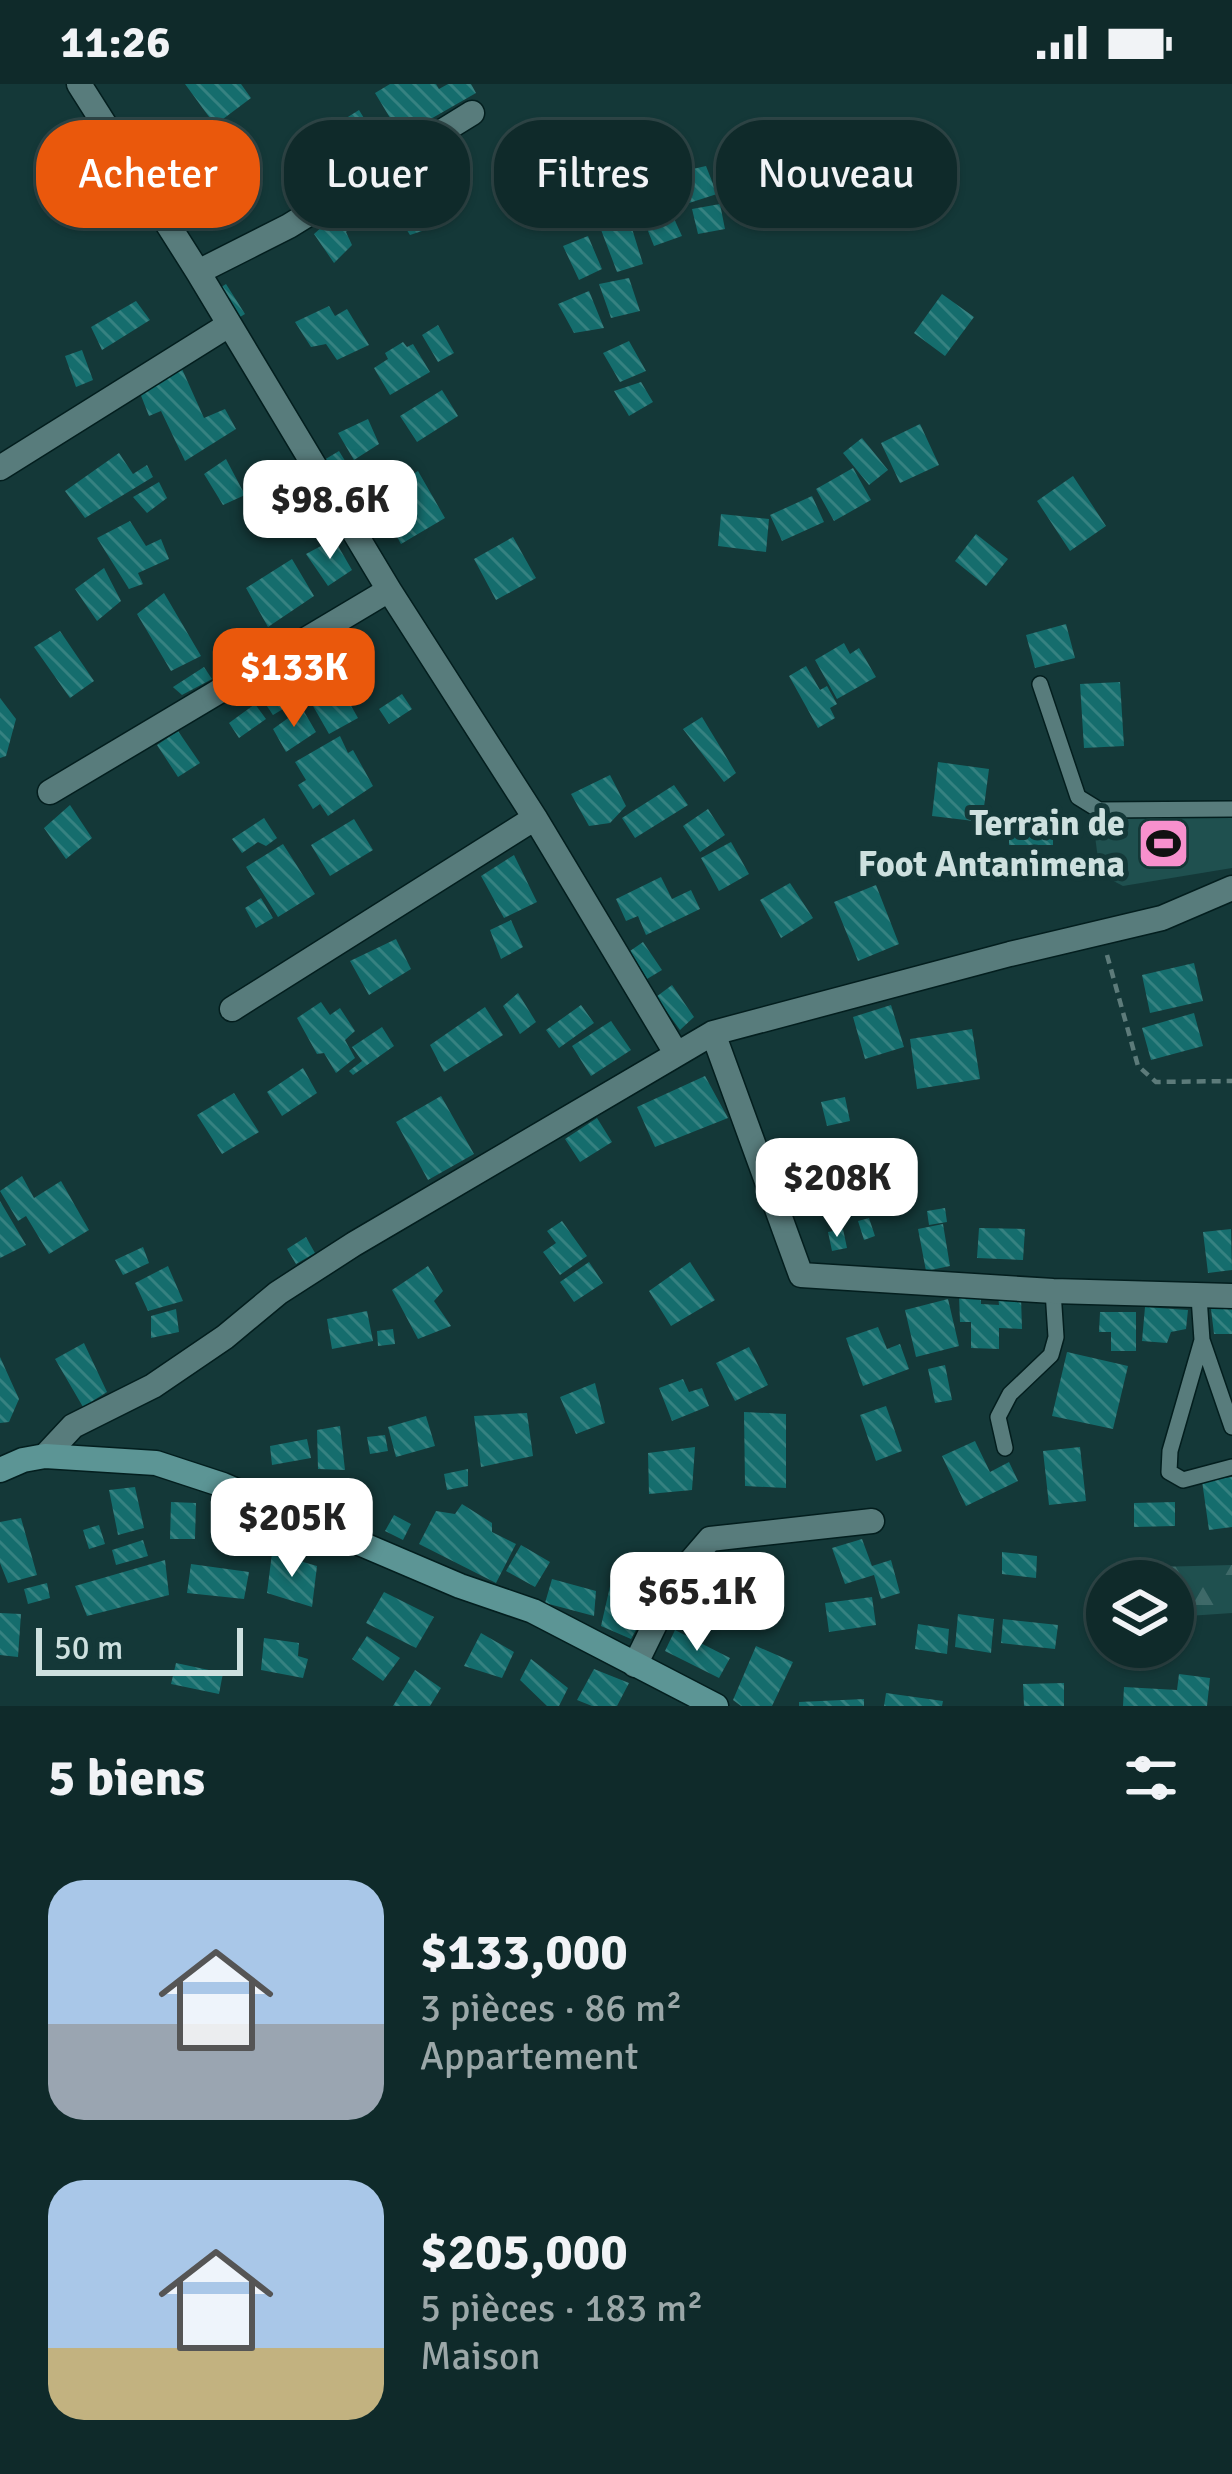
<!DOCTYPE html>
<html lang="fr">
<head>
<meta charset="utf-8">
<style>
  body { margin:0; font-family:Signika,sans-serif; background:#183232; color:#f1f3f6; height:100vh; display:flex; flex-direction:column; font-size:45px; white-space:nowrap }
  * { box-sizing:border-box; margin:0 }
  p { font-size:39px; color:#9ba7a8 }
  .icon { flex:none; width:66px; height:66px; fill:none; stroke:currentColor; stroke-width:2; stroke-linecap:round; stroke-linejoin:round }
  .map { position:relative; height:1622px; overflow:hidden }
  .panel { display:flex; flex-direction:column; background:#0f2a2a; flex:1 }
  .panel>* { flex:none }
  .guide { position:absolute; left:36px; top:36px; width:1161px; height:108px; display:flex; gap:24px }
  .controls { position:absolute; left:1086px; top:1476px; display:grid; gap:24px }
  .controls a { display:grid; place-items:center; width:108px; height:108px; border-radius:50%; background:#0f2a2a; box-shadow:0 3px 9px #0004,0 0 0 3px #2f4647; font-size:60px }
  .scale { position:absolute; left:36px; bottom:30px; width:207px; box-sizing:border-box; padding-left:12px; border:6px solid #cde0df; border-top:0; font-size:33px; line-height:42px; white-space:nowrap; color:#cde0df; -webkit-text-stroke:9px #143838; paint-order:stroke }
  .price { position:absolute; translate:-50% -102px; padding:0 27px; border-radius:24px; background:#fff; color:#222; font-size:39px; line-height:78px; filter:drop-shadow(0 3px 6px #0008) }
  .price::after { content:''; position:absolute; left:50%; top:72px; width:36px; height:27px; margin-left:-18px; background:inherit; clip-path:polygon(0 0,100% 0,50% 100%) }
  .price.selected { background:#ea580c; color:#fff }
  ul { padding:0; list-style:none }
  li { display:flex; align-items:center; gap:36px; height:300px; padding:0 48px }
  li span { display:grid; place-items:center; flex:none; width:336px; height:240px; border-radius:36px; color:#555 }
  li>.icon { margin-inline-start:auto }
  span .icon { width:144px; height:144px; fill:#fffc; stroke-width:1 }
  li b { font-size:51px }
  h2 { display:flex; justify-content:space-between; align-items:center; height:144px; padding:0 48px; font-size:51px }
  .pill { padding:0 42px; border-radius:48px; background:#0f2a2a; box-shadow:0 3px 9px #0004,0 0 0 3px #2f4647; font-size:42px; line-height:108px }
  .pill.selected { background:#ea580c; color:#fff }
  .status { display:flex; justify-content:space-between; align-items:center; height:84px; padding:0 60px; background:#0f2a2a; direction:ltr }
  .status svg { height:33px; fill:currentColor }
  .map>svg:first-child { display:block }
  .forest { fill:url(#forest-firs) }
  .garden { fill:#1f504f }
  .building { fill:url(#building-back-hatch) }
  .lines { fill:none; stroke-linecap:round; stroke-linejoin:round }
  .lane-casing { stroke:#031e1e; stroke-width:18 }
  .street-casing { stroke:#031e1e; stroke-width:27 }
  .secondary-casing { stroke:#031e1e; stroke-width:27 }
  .path { stroke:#5d7b7a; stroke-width:4.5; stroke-dasharray:9 6; stroke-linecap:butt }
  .lane { stroke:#587c7c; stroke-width:15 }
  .street { stroke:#587c7c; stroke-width:24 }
  .secondary { stroke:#5c9595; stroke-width:24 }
  .labels { text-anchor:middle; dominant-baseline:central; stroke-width:10; stroke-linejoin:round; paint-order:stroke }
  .poi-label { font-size:36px; font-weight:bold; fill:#cde0df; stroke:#143838; text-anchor:end }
</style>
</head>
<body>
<div class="status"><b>11:26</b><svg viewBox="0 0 49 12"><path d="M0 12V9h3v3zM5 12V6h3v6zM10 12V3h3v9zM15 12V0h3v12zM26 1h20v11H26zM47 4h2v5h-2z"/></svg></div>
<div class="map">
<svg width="1232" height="1622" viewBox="0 0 1232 1622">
  <defs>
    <pattern id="forest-firs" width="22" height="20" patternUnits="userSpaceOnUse" patternTransform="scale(3)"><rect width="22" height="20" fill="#1f504f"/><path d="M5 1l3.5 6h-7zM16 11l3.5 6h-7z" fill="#3e6968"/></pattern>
    <pattern id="building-back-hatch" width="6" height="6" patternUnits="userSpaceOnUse" patternTransform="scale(3)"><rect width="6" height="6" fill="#156d6d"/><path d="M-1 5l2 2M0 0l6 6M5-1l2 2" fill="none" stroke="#368281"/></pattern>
  </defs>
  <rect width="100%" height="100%" fill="#143838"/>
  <!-- forest -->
  <path class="forest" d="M1232,1481v48l-59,4v-36h-17v-14z"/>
  <!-- garden -->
  <path class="garden" d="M1232,727v57l-109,18 -23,-12 -7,-53z"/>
  <!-- building -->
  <path class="building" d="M185,0h56l10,14 -36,27z
    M390,0h46l3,5 9,-5h23l5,9 -75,43 -26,-43z
    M359,26l24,39 -42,27 -25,-39z
    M437,75l14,23 13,-4 6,13 -32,24 2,10 -30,10 -27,-42z
    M706,82l11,28 -31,10 -11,-31z
    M319,88l7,8 -21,16 -6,-9z
    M602,94l6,21 -24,10 -9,-29z
    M665,115l17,37 -28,10 -16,-40z
    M720,120l5,25 -27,5 -6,-25z
    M344,123l10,15 -8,10 6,13 -18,18 -20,-29z
    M629,135l14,45 -26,8 -17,-45z
    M588,152l14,33 -23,11 -16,-34z
    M629,194l11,33 -29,7 -12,-34z
    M226,200l19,30 -15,9 -18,-30z
    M589,207l15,37 -30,5 -16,-29z
    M942,210l32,23 -29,39 -31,-23z
    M136,217l14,19 -48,30 -11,-23z
    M329,222l6,10 12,-7 22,36 -32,15 -11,-16 -15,3 -16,-25z
    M438,241l16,28 -16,9 -16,-27z
    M629,257l17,30 -26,11 -17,-29z
    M403,258l4,5 6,-3 17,28 -40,23 -16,-27 14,-9 -3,-6z
    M82,266l11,30 -17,7 -11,-31z
    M182,285l22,49 21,-9 11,20 -51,32 -24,-50 -12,5 -9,-23z
    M641,298l12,20 -24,14 -15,-25z
    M442,306l16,26 -41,26 -17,-26z
    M368,335l11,25 -25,16 -16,-27z
    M920,340l19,41 -39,18 -19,-40z
    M862,354l26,32 -19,15 -26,-32z
    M339,367l8,13 -15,8 -8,-12z
    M119,369l14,21 14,-9 6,12 -68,41 -20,-27z
    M226,375l19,36 -22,10 -19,-31z
    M292,376l15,24 -35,22 -7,-12 12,-7 -8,-13z
    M853,384l18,32 -37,21 -18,-32z
    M418,387l27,47 -44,26 -27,-47z
    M1073,392l33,50 -36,25 -33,-50z
    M159,398l8,16 -20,15 -14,-16z
    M812,412l12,26 -42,19 -12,-26z
    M721,430l48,5 -3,33 -48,-6z
    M130,437l16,25 15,-7 8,20 -31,14 5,11 -14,5 -32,-51z
    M976,450l32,25 -22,27 -31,-25z
    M513,453l23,41 -40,22 -22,-41z
    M334,455l18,31 -24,16 -22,-32z
    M292,475l22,37 -46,31 -22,-39z
    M104,484l17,33 -24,20 -22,-32z
    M164,509l37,63 -30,15 -34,-57z
    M1066,540l9,34 -40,10 -9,-33z
    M60,547l34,50 -24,17 -36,-51z
    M844,559l6,11 9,-6 17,29 -39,22 -22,-39z
    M326,578l32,56 -29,16 -32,-56z
    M806,582l14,24 7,-4 10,18 -7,4 5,10 -17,10 -29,-52z
    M204,583l8,12 -30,16 -9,-8z
    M279,587l19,29 -25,15 -19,-28z
    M1120,598l4,64 -40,2 -4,-64z
    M402,610l10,15 -23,15 -10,-15z
    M0,614l16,21 -10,37 -6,2z
    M255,620l11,15 -27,19 -10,-15z
    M302,624l14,24 -30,20 -13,-23z
    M702,633l34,56 -12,9 -41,-53z
    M178,647l22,32 -22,14 -21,-32z
    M340,652l8,17 5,-3 20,36 -45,30 -8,-12 -7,5 -15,-24 8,-5 -11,-18z
    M938,678l51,7 -7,53 -50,-6z
    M610,691l16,31 -16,17 -21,3 -18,-32z
    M674,701l14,20 -53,33 -13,-20z
    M70,721l22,33 -26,21 -22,-31z
    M708,725l17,26 -25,17 -17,-26z
    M264,734l13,20 -11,8 -8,-4 -16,11 -10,-14z
    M354,735l19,31 -43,26 -19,-31z
    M1009,742h44v19h-44z
    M731,758l18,32 -30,17 -18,-33z
    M283,760l32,50 -37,23 -32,-50z
    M514,771l23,47 -33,16 -23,-42z
    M661,793l11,22 19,-9 9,19 -54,26 -8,-19 -12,5 -10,-22z
    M790,799l23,35 -32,20 -21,-38z
    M876,801l23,59 -41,17 -24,-59z
    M261,814l12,20 -17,10 -11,-20z
    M511,836l12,27 -22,12 -11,-29z
    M396,855l15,30 -42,26 -19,-34z
    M643,858l19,28 -15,9 -17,-28z
    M1194,879l9,38 -53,12 -8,-38z
    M672,901l22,32 -14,13 -24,-33z
    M518,909l18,29 -16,12 -17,-28z
    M321,918l9,13 10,-7 15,23 -10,9 10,18 -19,15 -12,-20 -7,1 -20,-36z
    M581,921l13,18 -35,25 -13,-18z
    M891,921l13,42 -39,12 -12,-42z
    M485,923l18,28 -59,37 -14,-27z
    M1194,929l9,33 -52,14 -9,-32z
    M611,937l20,29 -40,26 -19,-30z
    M382,943l12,19 -41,29 -4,-4 13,-10 -10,-14z
    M972,945l8,50 -63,10 -7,-50z
    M303,984l14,25 -35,23 -15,-24z
    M705,992l23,42 -73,29 -18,-40z
    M234,1009l25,39 -37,22 -25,-39z
    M441,1012l33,58 -46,26 -32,-58z
    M845,1013l5,24 -23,5 -6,-24z
    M597,1034l15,24 -32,20 -15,-23z
    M22,1092l12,22 27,-17 28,49 -40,24 -23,-38 -8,5 -18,-30z
    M0,1117l26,44 -26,13z
    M945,1124l2,14 -18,3 -2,-14z
    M869,1134l6,18 -11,4 -6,-19z
    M562,1137l25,35 -27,19 -17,-23 13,-9 -9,-12z
    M943,1140l7,42 -24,5 -8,-42z
    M979,1144l46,1 -2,31 -46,-2z
    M843,1145l4,19 -15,3 -4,-19z
    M1231,1145l1,41 -24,3 -5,-41z
    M306,1153l9,16 -19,11 -9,-15z
    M143,1163l6,16 -26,12 -8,-15z
    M589,1178l14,21 -29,19 -14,-20z
    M690,1178l25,38 -44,26 -22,-35z
    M168,1182l15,35 -35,10 -13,-28z
    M428,1182l15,25 -9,10 17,25 -33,13 -26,-49z
    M959,1211h22v9l18,1 -1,-9 23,1 1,32 -23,-1v21l-28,-1v-26h-11z
    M948,1215l11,47 -43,11 -11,-47z
    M1145,1223l43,3 -2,19 -15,3 -4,11 -25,-2z
    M1232,1224v26h-18l-3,-25z
    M176,1225l3,23 -28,6v-22z
    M367,1227l6,30 -41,8 -5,-30z
    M1100,1228h36v39h-25v-19h-12z
    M878,1243l9,22 13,-5 9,25 -46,17 -17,-48z
    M393,1245l2,15 -17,2 -1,-15z
    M84,1259l23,49 -24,15 -28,-48z
    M749,1263l19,38 -33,16 -19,-38z
    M1067,1268l61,14 -15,63 -61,-13z
    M0,1273l19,42 -10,23 -9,1z
    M945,1281l7,35 -17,3 -7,-34z
    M683,1295l6,13 13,-4 7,18 -37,15 -13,-33z
    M595,1299l10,40 -29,11 -16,-37z
    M886,1322l16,45 -26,10 -16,-46z
    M744,1328l42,2v74l-41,-2z
    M527,1329l6,43 -52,11 -7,-51z
    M426,1332l9,30 -39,11 -8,-30z
    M340,1342l5,44 -27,-1 -1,-39z
    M385,1351l3,16 -18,3 -3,-17z
    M307,1355l4,19 -39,7 -2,-19z
    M975,1357l15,31 19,-10 9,19 -52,25 -24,-50z
    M695,1363l-3,43 -43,4 -1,-41z
    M1080,1363l6,54 -37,4 -6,-54z
    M468,1385v17l-21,4 -3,-16z
    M1232,1393v50l-23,3 -7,-49z
    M135,1403l9,41 -26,7 -9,-45z
    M171,1418l25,1 -1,36h-25z
    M1175,1418v24l-41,1v-24z
    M462,1420l30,19v9l24,12 -20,39 -77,-39 17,-33 19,3z
    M394,1431l17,9 -8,16 -18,-9z
    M21,1434l16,57 -29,8 -8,-20v-41z
    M99,1441l6,19 -16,5 -6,-19z
    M862,1455l10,27 19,-6 9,33 -19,6 -7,-24 -29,9 -13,-36z
    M143,1456l5,16 -32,9 -4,-15z
    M521,1461l29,17 -15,25 -29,-16z
    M1002,1468l35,4 -1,22 -34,-4z
    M272,1469l45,13 -5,41 -45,-14z
    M165,1476l4,35 -82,21 -12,-30z
    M191,1480l58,8 -5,27 -57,-6z
    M552,1495l44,12 -2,25 -49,-13z
    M611,1498l39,22 -19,35 -30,-13z
    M47,1499l3,15 -22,6 -4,-15z
    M384,1508l50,25 -18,31 -50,-25z
    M872,1513l4,28 -47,7 -4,-29z
    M0,1529l21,1 -3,43 -18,-2z
    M958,1530l36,5 -3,34 -36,-6z
    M1003,1535l55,6 -3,24 -54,-6z
    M918,1540l31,5 -2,25 -32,-5z
    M675,1546l55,28 -11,20 -54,-27z
    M481,1549l33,19 -12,26 -38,-12z
    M367,1552l33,22 -17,23 -31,-22z
    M264,1554l35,5 -1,13 10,3 -5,19 -42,-8z
    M756,1562l37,16 -21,44h-31l-8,-6z
    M531,1575l37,29 -9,18h-12l-27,-26z
    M176,1579l47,10 -4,21 -48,-10z
    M594,1585l35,14 -12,23h-25l-15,-6z
    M415,1586l26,18 -11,18h-37z
    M1179,1590l31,4 -3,28h-84l1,-19 53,3z
    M1064,1599v23h-40l-1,-22z
    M886,1609l57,8 -1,5h-58z
    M864,1615v7h-65v-4z"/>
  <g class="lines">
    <defs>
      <path id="lane" d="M1040,600l38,113 21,13 133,-1
        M1199,1213l3,43 30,87
        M1202,1256l-32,111 -1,21 14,8 49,-13
        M1005,1364l-7,-31 12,-23 41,-39 5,-18 -3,-46"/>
      <path id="street" d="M79,0l119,188 191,318 146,228 141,235
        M198,188l91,-46 183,-113
        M0,384l227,-142
        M50,708l339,-202
        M232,925l303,-191
        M713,949l88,242 252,16 179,5
        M45,1372l28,-30 80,-40 72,-49 53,-44 76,-49 359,-211 297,-79 152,-36 70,-30
        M635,1581l44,-90 31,-36 162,-18"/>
      <path id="secondary" d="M0,1386l23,-10 22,-4 111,7 67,22 237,101 73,25 183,95"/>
    </defs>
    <!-- lane casing -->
    <use href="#lane" class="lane-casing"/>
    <!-- street casing -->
    <use href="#street" class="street-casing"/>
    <!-- secondary casing -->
    <use href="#secondary" class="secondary-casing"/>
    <!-- path -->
    <path class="path" d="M1107,871l31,111 18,16 76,-1"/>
    <!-- lane -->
    <use href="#lane" class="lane"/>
    <!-- street -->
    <use href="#street" class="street"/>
    <!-- secondary -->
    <use href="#secondary" class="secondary"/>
  </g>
  <!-- icons -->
  <defs>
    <symbol id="stadium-square" viewBox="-11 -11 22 22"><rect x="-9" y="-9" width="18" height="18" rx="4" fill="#f790cd" stroke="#143838"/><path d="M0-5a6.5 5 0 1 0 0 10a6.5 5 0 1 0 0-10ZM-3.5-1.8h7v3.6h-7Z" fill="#111"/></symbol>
  </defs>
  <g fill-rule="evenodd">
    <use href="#stadium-square" x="1134" y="730" width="59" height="59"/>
  </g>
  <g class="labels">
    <!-- poi labels -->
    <g class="poi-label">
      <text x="1125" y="739">Terrain de<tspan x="1125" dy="41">Foot Antanimena</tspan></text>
    </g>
  </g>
</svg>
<div class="controls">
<a><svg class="icon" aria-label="layers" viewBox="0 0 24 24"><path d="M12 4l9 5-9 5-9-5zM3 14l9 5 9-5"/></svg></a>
</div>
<div class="scale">50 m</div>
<b class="price" style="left:330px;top:478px">$98.6K</b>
<b class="price selected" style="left:294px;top:646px">$133K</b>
<b class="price" style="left:837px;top:1156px">$208K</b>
<b class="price" style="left:292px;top:1496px">$205K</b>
<b class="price" style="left:697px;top:1570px">$65.1K</b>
<div class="guide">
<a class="pill selected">Acheter</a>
<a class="pill">Louer</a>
<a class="pill">Filtres</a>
<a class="pill">Nouveau</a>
</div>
</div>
<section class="panel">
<h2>5 biens<svg class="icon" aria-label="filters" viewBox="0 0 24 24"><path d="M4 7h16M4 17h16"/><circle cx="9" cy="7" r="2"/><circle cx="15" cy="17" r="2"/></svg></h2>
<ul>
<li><span style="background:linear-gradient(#a9c7e8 60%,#9aa5b1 0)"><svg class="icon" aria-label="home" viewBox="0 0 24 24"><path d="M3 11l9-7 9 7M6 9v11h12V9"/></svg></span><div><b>$133,000</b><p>3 pièces · 86 m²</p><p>Appartement</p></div></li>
<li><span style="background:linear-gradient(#a9c7e8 70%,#c2b280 0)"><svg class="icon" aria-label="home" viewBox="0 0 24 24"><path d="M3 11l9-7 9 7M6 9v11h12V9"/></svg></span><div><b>$205,000</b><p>5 pièces · 183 m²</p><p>Maison</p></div></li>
</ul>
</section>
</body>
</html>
